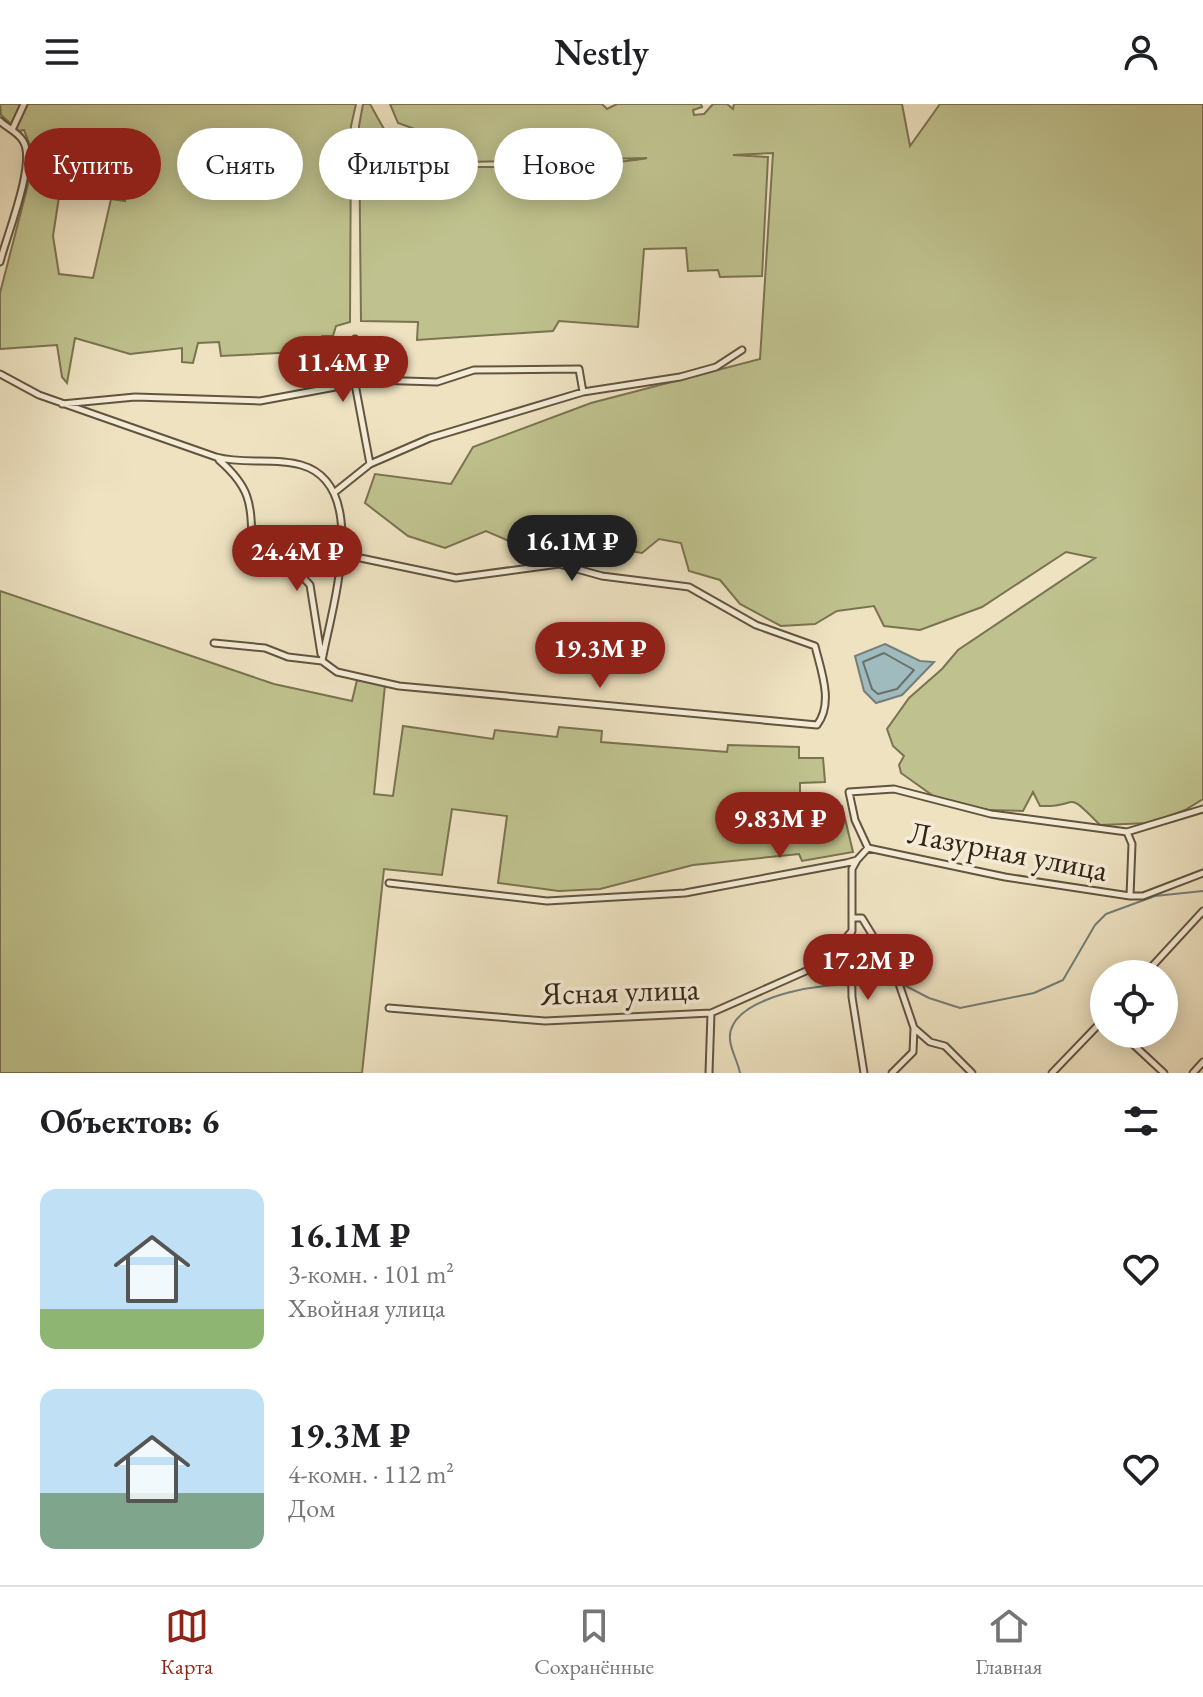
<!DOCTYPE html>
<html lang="ru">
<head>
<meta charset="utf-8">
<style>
  body { margin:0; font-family:"EB Garamond",serif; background:#f6f6f6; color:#202124; height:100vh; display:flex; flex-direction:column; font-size:30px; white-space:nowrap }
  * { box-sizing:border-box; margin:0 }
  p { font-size:26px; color:#757577 }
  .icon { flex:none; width:44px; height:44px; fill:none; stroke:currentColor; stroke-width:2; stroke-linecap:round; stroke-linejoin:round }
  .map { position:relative; height:969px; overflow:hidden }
  .sheet { display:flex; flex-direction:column; background:#fff; flex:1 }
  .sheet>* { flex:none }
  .guide { position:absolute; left:24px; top:24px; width:800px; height:72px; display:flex; gap:16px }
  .tools { position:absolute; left:1090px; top:856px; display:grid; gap:16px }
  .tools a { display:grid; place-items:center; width:88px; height:88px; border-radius:50%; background:#fff; box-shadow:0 4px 20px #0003; font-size:40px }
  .price { position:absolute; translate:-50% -68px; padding:0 18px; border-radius:28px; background:#8f2418; color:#fff; font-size:26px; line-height:52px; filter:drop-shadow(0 2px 4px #0008) }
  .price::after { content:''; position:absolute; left:50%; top:48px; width:24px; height:18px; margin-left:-12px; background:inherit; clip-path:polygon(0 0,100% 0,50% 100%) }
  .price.on { background:#222; color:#fff }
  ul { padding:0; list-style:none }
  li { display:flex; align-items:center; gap:24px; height:200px; padding:0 40px }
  li span { display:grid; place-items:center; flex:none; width:224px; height:160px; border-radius:16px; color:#555 }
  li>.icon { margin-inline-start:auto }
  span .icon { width:96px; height:96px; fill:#fffc; stroke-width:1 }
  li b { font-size:34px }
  h2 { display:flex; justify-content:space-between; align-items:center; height:96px; padding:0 40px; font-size:34px }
  .pill { padding:0 28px; border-radius:36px; background:#fff; box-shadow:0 4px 20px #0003; font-size:28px; line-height:72px }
  .pill.on { background:#8f2418; color:#fff }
  header { display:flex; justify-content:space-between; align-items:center; height:104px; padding:0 40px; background:#fff; font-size:36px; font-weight:600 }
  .dock { display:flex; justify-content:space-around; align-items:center; height:112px; border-top:2px solid #e0e0e0; background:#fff; font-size:22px; color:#757577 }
  .dock a { display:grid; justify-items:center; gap:4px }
  .dock .on { color:#8f2418 }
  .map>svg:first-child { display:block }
  .green { fill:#bfc28e; stroke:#7a7350; stroke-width:2; fill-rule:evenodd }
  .water { fill:#9fbbbe; stroke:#757f7a; stroke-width:2 }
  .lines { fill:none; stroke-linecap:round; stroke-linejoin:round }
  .shore { stroke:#6a7068; stroke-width:2 }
  .stream { stroke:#757f7a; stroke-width:2 }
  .minor-casing { stroke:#63543e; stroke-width:9 }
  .minor { stroke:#f4ecd7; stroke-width:5 }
  .labels { text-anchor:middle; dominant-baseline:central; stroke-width:7; stroke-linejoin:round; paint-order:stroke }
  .street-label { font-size:32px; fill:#352413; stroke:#f4ecd7 }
</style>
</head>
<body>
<header><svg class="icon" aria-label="menu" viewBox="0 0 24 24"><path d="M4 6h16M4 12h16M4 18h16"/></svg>Nestly<svg class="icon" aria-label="person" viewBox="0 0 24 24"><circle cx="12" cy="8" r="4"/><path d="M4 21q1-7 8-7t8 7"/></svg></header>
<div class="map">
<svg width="1203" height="969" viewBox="0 0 1203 969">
  <rect width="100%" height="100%" fill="#eee2c1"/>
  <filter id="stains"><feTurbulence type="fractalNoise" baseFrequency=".0025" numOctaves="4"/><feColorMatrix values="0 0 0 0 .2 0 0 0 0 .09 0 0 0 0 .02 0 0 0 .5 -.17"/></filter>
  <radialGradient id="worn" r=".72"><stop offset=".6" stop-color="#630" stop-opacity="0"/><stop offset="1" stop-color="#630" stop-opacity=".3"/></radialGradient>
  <!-- green -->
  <path class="green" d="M0,0h356l-5,22 -1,196 -14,4 -3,10h-11l-4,15 -97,5 -2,-14 -21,1 -5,20 -11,-1v-14l-52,6 -55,-16 -8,45 -5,-6 -5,-32 -57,4v-56l32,-124v-18l-8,-21 -5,1 -18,-16zM68,34l64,12 -7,51 -14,-2 -18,79 -34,-4 -6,-38z
    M363,0h7c11,19 24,48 44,58 23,10 203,3 233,-4l-222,5 -16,-6 -7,-20 5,-3 17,5 2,-6 -28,-10 -8,-19h212l5,5 10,-5h84l1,3 -9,3 1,5 10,-1 9,-10h14l6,5 1,-5h168l8,42 30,-42h263v695l-18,11 -34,13 -51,2c-37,-38 -19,-17 -60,-19l-7,-14 -10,19 -35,-1 -49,-10 -38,-27 -2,-8 5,-9 -11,-10 -6,-17 22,-31 33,-29 16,-19 137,-92 -29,-6 -84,55 -62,23 -36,-4 -10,-20 -37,5 -22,13 -34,2 -41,-22 -20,-24 -31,-9 -8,-28 -22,-4 -17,14 -59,-10 -24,-20 -23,-1 -4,29 -46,-20 -41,17 -37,-12 -43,-33 10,-29 76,10 22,-37 118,-44 169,-44 13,-206 -40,2 35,2 -6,119 -42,1 -2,-7 -30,1 -2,-23 -42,1 -6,78 -79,-6 -6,10 -136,9 1,-18 -57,-1 -2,-195z
    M0,487l274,93 78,17 5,-21 28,5 -11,109 19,2 10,-70 90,13 2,-9 62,7 2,-10 43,4 -1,11 126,10 1,-7 71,2v11h24l2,24 -25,1v27l42,-4 11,46 -51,9 -3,-7 -106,11 -93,24 -41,2 -61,-8 9,-67 -55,-7 -10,66 -58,-6 -22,204h-362z"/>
  <!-- water -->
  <path class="water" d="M885,540l35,17 14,1 -32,33 -26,8 -12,-12 -9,-35z"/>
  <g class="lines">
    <!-- shore -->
    <path class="shore" d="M884,549l30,17 -17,19 -19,5 -6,-5 -9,-27z"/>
    <!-- stream -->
    <path class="stream" d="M902,880l27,14 31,10 74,-15 29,-13 32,-55 11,-11 49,-18 48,-5
      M740,969c-3,-16 -16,-32 -7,-48 14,-29 92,-44 120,-39l20,-18 23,13"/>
    <defs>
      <path id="minor" d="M0,17c7,7 18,11 23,20 14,21 -17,96 -23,121
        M12,26l12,-26
        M355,235v45l15,80
        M0,270l39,21 177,62c29,8 57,0 85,8 71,20 30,145 21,196
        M62,300l73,-7 125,4 113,-21 64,2 37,-12 105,-1 4,23
        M219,356c31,27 32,42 33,81l17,16 20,5 21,23 11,69
        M335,388l35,-28 60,-26 153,-46 97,-15 36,-10 26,-17
        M214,539l51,5 23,9 34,4 15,11 62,14 418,39c17,-22 4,-54 -2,-79l-59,-21 -67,-38 -87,-11 -43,-12 -103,14 -105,-22 -9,-13
        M868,744l-13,-28 -6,-28 45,-3 97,25 136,18 76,-23
        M389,779l158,18 138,-8 161,-30 11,-3 11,-12 137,29 125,19 2,-52 -5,-12
        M1130,792h13l60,-23
        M852,814h10l33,54 19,56 16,14 15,4 27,27
        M851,829l1,64 12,76
        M1145,870l58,-63
        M389,904l156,13 166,-8 113,-50 28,-32v-62l5,-9
        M1122,930l42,39
        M709,969l2,-60
        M892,969l21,-21 1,-24
        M1052,969l52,-54
        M1193,969l10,-11"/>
    </defs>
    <!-- minor casing -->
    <use href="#minor" class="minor-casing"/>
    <!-- minor -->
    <use href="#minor" class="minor"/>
  </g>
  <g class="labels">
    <!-- street labels -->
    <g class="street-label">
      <text transform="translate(1008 747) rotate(11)">Лазурная улица</text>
      <text transform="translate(620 887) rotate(-2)">Ясная улица</text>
    </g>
  </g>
  <rect width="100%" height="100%" filter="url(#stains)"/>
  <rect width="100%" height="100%" fill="url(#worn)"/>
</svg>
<div class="tools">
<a><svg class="icon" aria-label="locate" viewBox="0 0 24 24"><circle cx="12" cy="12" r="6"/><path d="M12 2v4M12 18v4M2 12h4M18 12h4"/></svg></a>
</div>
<b class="price" style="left:343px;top:300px">11.4M ₽</b>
<b class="price on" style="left:572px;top:479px">16.1M ₽</b>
<b class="price" style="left:297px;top:489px">24.4M ₽</b>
<b class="price" style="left:600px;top:586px">19.3M ₽</b>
<b class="price" style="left:780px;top:756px">9.83M ₽</b>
<b class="price" style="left:868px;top:898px">17.2M ₽</b>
<div class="guide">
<a class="pill on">Купить</a>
<a class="pill">Снять</a>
<a class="pill">Фильтры</a>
<a class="pill">Новое</a>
</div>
</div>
<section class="sheet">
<h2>Объектов: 6<svg class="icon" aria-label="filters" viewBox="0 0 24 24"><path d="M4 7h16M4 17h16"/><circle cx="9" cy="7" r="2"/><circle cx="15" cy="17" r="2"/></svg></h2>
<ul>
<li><span style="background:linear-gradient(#bfe0f5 75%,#8fb573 0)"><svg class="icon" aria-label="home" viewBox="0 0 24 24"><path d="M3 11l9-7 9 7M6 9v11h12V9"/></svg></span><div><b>16.1M ₽</b><p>3-комн. · 101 m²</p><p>Хвойная улица</p></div><svg class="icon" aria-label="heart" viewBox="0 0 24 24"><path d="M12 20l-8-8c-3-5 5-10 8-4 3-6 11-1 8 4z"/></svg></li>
<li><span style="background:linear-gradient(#bfe0f5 65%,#7fa58c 0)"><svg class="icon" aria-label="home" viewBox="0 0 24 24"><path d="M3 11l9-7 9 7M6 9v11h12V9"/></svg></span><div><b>19.3M ₽</b><p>4-комн. · 112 m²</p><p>Дом</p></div><svg class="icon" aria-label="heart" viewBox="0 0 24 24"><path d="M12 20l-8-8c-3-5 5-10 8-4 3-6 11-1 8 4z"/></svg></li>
</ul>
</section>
<nav class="dock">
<a class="on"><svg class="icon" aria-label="map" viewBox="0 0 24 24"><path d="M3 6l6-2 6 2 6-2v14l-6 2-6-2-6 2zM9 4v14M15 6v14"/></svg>Карта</a>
<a><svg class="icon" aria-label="saved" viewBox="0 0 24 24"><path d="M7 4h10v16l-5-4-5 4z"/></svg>Сохранённые</a>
<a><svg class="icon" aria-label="home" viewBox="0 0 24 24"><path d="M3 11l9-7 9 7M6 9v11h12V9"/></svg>Главная</a>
</nav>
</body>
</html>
